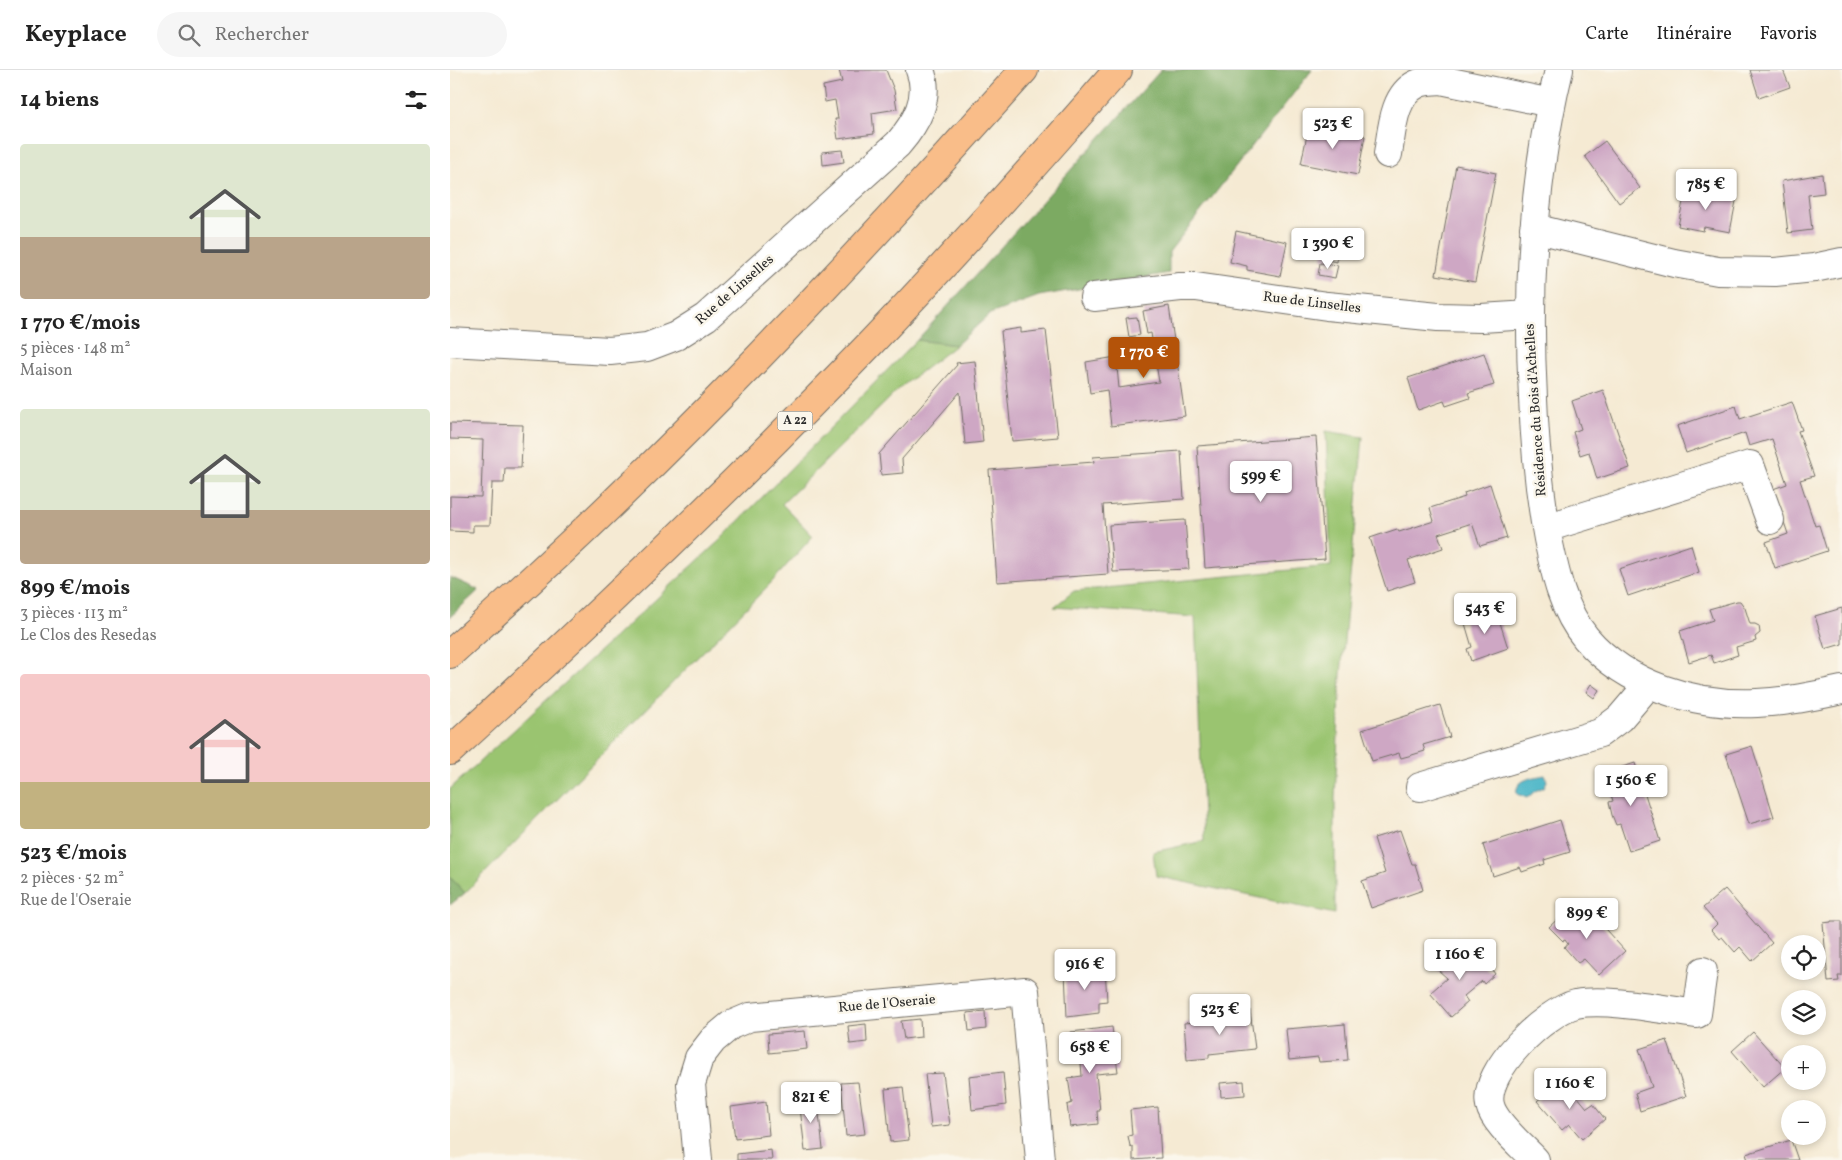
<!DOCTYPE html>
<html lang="fr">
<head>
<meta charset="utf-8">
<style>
  body { margin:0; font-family:Vollkorn,serif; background:#f6f6f6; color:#222; height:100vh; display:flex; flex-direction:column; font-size:19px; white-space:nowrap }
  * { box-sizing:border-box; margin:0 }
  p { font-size:16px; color:#767676 }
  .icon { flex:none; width:28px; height:28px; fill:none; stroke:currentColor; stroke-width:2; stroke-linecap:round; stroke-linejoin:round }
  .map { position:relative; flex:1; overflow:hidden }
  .sheet { display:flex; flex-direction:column; background:#fff; width:450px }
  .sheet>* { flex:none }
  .buttons { position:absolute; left:1331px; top:865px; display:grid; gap:10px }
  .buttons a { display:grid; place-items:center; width:45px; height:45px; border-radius:50%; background:#fff; box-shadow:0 2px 8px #0003; font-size:25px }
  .price { position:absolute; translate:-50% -42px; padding:0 11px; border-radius:5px; background:#fff; color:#222; font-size:16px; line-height:32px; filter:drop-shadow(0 1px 2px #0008) }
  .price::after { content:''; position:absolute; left:50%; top:30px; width:15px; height:11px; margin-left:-8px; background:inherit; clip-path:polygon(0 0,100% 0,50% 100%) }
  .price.active { background:#b45309; color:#fff }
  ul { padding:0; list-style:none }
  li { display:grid; align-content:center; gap:10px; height:265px; padding:0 20px }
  li span { display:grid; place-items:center; height:155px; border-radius:5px; color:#555 }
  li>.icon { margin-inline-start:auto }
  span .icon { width:90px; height:90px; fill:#fffc; stroke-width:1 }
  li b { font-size:21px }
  h2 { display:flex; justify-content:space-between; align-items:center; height:60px; padding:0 20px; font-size:21px }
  header { display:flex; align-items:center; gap:30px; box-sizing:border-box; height:70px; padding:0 25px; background:#fff; border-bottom:1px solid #e0e0e0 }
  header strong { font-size:24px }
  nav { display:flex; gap:28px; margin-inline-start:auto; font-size:18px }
  .search { width:350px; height:45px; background:#f6f6f6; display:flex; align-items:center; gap:12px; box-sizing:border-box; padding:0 18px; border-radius:28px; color:#767676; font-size:19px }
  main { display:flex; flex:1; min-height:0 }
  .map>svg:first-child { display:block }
  .green { fill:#9ac470; stroke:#62784e }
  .forest { fill:#7baa62; stroke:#536a46 }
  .water { fill:#4ab5c7; stroke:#3a7079 }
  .building { fill:#cea7c4 }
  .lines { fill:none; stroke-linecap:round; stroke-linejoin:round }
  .minor-casing { stroke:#726e66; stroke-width:30 }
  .highway-casing { stroke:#726e66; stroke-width:30 }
  .minor { stroke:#fff; stroke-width:28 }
  .highway { stroke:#f9bd89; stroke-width:28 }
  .labels { text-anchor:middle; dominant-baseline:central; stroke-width:5; stroke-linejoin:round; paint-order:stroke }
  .shield { fill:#fbf7ec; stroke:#696865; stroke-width:1 }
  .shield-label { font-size:12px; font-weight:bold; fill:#2b2b2b }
  .street-label { font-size:14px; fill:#2b2b2b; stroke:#fbf7ec }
</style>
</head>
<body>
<header>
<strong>Keyplace</strong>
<div class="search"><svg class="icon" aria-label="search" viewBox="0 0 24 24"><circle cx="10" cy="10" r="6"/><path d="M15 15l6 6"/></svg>Rechercher</div>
<nav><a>Carte</a><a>Itinéraire</a><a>Favoris</a></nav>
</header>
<main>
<section class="sheet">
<h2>14 biens<svg class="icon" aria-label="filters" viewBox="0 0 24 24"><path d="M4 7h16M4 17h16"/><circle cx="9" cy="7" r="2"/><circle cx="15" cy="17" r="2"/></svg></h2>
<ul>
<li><span style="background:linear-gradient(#dfe7d0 60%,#b9a48a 0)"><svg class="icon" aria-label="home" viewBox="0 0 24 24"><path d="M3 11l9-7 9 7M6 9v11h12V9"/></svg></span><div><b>1 770 €/mois</b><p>5 pièces · 148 m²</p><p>Maison</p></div></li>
<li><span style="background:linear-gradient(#dfe7d0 65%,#b9a48a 0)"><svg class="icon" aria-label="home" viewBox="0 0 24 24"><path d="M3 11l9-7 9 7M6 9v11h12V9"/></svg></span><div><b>899 €/mois</b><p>3 pièces · 113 m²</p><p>Le Clos des Resedas</p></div></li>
<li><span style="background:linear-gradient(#f6c9c9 70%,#c2b280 0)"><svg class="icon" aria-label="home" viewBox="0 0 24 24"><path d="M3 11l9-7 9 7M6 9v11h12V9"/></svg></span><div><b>523 €/mois</b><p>2 pièces · 52 m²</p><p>Rue de l'Oseraie</p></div></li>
</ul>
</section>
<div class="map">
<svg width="1392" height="1090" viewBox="0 0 1392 1090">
  <rect width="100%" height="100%" fill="#fbf7ec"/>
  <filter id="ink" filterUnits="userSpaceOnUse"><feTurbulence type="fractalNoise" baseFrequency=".02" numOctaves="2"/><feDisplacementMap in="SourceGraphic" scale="10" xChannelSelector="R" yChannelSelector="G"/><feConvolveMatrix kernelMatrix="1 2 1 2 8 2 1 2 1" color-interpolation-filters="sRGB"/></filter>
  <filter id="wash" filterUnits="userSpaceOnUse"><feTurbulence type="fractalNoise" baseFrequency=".0096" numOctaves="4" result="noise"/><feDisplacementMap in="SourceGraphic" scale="20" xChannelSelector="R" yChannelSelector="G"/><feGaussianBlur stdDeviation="1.12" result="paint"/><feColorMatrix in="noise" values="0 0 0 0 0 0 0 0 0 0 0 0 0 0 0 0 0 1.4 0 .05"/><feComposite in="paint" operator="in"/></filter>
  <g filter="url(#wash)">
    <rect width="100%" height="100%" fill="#f5ead3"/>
    <!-- green -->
    <path class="green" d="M467,270l39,5 -55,42 -119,117 31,32 -44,49 -304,308 -15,-16v-88l268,-247z
      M876,361l37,6 -22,237 -6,123v117l-179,-38 -3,-24 51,-11 -9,-224 -141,-10 20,-16 257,-25z"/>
    <!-- forest -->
    <path class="forest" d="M711,0h151l-143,182v21l-130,23 -49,18 -34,31 -39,-5z
      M0,507l29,13 -29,27z
      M0,807l15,16 -15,12z"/>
    <!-- water -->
    <path class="water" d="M1095,705l2,6 -3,6 -9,4 -8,7 -10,-4c-3,-15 18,-17 28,-19z"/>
    <g id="blocks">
      <!-- building -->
      <path class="building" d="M389,0h47l8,20 3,19 -25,4 2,21 -36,5 -3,-20h3l-3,-19 -10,2 -2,-16 19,-4z
        M1300,0h33l7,17 -31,11z
        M859,55l56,11 -7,39 -57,-11z
        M1155,71l35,47 -21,15 -34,-47z
        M392,80l2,12 -21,3 -1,-13z
        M1006,95l40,8 -21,109 -39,-7z
        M1372,104l2,19 -16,2 4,35 -24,3 -6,-52z
        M1236,117l25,5 -1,4 26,5 -6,31 -26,-5 -1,4 -25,-5z
        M786,161l51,11 -7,34 -33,-6v-4l-17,-4z
        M873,180l15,3 -1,9 -15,-3z
        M870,193l18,2 -3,13 -17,-3z
        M719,236l16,110 -74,10 -4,-36 -17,3 -4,-31 30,-5 3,31 40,-6 -8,-49 -4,1 -4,-23z
        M687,247l3,18 -11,2 -3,-19z
        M571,258v5l25,-3 12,107 -46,4 -11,-110z
        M1034,283l10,32 -26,8 2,5 -24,8 -2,-5 -26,9 -10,-32z
        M525,291l8,81 -18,2 -5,-52 -58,67 1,14 -22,2 -2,-21 78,-89 -1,-2z
        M1153,320l27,78 -33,11 -8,-27 -9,3 -7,-23 8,-3 -9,-28z
        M1342,332l10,28 -4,1 16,45 -14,4 15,46 4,-1 8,26 -52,17 -9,-26 22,-8 -15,-45 14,-5 -15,-45 -23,7 -4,-13 -59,20 -9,-27 59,-20 4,13z
        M0,353l73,2 -2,43h-16l-1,15h-12l-2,42h-17v7l-23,-1v-35l31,1 2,-57 -33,-1z
        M866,367l9,122 -120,9 -8,-122z
        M731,381l3,48 -81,6 5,69 -111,8 -8,-112 105,-8 -1,-5z
        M1040,414l17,54 -27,8 -8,-23 -34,11 5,14 -35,12 7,22 -28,9 -17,-53 27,-9 2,3 35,-11 -4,-13 35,-11 -1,-4z
        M735,450l4,49 -76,3 -4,-47z
        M1241,475l8,27 -71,24 -9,-27z
        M1287,531h3l5,7 5,16h5l4,2 1,7 -5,4 1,4 -20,6 2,8 -24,8 -3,-8 -22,7 -9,-31 33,-11 -4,-11z
        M1392,538v36l-17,5 -10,-33z
        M1046,540l12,38 -37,13 -4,-12 5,-2 -8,-27z
        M1141,614l8,6 -5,8 -8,-6z
        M990,635l10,32 -27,8 2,6 -13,4 -11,3 -2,-5 -27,8 -10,-31z
        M1302,676l22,71 -25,7 -23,-70z
        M1185,693l25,78 -31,10 -9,-27 -4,1 -4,-10 -3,-13 4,-1 -9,-28z
        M1110,750l10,32 -26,8 1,4 -23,8 -2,-5 -27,9 -10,-31z
        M950,760l12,34h3l8,26 -52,18 -9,-27 23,-8 -11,-35z
        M1275,819l47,54 -20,18 -12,-14 -5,5 -13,-15 -3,2 -8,-9 6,-6 -14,-16z
        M1124,834l15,15 -2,2 3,3 6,-5 29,32 -26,24 -15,-16 -6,4 -14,-16 4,-3 -3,-4 -2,1 -14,-14z
        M1381,851h11v55h-4l1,5 -11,1 -5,-59 8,-1z
        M1016,877l22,23 5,1 2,3 -11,10 -2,-3 -18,15 4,6 -17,15 -21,-24 17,-15 -9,-8 -2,-4 3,-3 5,1 3,-3 3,3z
        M655,897l2,34 -8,1v11l-32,4 -2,-46z
        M786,938h10l4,2 5,39 -46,5v4l-22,2 -3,-37 49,-5v-6z
        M535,941l1,18 -17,2 -2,-18z
        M470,949l1,18 -17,2 -3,-18z
        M416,954l1,18 -17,2 -2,-18z
        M895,954l3,36 -29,2 -1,-5 -29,3 -3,-31z
        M662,957l6,45 -22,2 4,37h-3l1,13 -28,3 -3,-22 5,-2 -4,-25 14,-2 -1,-13 3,-1 -1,-11 -11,1 -1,-20z
        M355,961l2,18 -38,4 -1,-19z
        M1303,962l32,36 -22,19 -31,-36z
        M1217,970l19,56 -46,15 -5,-18 17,-6 -13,-38z
        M553,1002l3,33 -34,5 -3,-34z
        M493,1003l7,52 -19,2 -6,-53z
        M1113,1009l24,29 6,-4 12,15 -23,20 -13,-15 -7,6 -25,-29z
        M794,1011l1,14 -24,2 -1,-14z
        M408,1012l7,52 -19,2 -5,-53z
        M453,1017l6,53 -19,2 -5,-53z
        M367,1027l6,52 -18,2 -6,-52z
        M316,1032l3,33 -34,4 -4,-32z
        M708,1037l3,51 -28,2v-13l-3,-1 -2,-10 4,-1 -2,-25z
        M1341,1070l7,20h-50l-2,-6z
        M321,1080l1,10h-35v-6z"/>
    </g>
  </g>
  <g filter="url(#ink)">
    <use href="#blocks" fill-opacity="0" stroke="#726e66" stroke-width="1"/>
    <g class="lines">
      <defs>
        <path id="minor" d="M1109,0c-26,107 -32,218 -26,328 2,48 6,94 15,141 7,34 15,72 38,99 41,48 110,68 171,65 29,-1 57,-7 85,-13
          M938,84c4,-23 5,-59 29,-70 8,-4 16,-3 24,-4l110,23
          M1084,158l140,35 44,8 57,1 39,-4 28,-6
          M644,227l86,-10h16l131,19 111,11 43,1 49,-3
          M0,272l160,9 37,-4 29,-11 30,-19 192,-173c18,-21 33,-46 22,-74
          M1096,458l204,-63 20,55
          M970,717l180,-54 20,-15 29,-34
          M248,1090l-7,-76 8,-26 14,-18 18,-15 19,-8 275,-26 15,169
          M1085,1090c-13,-14 -41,-37 -45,-55 -8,-34 56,-94 86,-101 32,-6 88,6 121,10l6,-43"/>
        <path id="highway" d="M0,584c57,-52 114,-103 169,-157 141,-136 274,-281 405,-427
          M0,681c143,-131 282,-264 417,-404 86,-90 169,-183 251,-277"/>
      </defs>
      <!-- minor casing -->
      <use href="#minor" class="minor-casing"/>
      <!-- highway casing -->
      <use href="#highway" class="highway-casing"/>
      <!-- minor -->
      <use href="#minor" class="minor"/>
      <!-- highway -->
      <use href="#highway" class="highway"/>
    </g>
  </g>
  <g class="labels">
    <!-- shield labels -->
    <rect class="shield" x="327.5" y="341.5" width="35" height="19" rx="4"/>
    <g class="shield-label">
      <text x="345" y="351">A 22</text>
    </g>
    <!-- street labels -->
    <g class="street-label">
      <text transform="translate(285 220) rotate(-41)">Rue de Linselles</text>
      <text transform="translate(862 233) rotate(7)">Rue de Linselles</text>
      <text transform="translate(1086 340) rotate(-94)">Résidence du Bois d'Achelles</text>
      <text transform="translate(437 934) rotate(-5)">Rue de l'Oseraie</text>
    </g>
  </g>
</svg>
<div class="buttons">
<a><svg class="icon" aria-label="locate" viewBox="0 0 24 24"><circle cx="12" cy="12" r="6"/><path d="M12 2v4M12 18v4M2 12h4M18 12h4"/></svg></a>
<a><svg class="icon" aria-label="layers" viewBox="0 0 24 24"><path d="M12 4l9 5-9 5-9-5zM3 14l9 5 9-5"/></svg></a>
<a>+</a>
<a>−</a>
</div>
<b class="price" style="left:883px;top:80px">523 €</b>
<b class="price" style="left:1256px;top:141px">785 €</b>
<b class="price" style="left:878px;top:200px">1 390 €</b>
<b class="price active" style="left:694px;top:309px">1 770 €</b>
<b class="price" style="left:811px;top:433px">599 €</b>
<b class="price" style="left:1035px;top:565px">543 €</b>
<b class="price" style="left:1181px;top:737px">1 560 €</b>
<b class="price" style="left:1137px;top:870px">899 €</b>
<b class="price" style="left:1010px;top:911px">1 160 €</b>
<b class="price" style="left:635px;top:921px">916 €</b>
<b class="price" style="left:770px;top:966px">523 €</b>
<b class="price" style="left:640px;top:1004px">658 €</b>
<b class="price" style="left:1120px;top:1040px">1 160 €</b>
<b class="price" style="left:361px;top:1054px">821 €</b>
</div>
</main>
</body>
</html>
